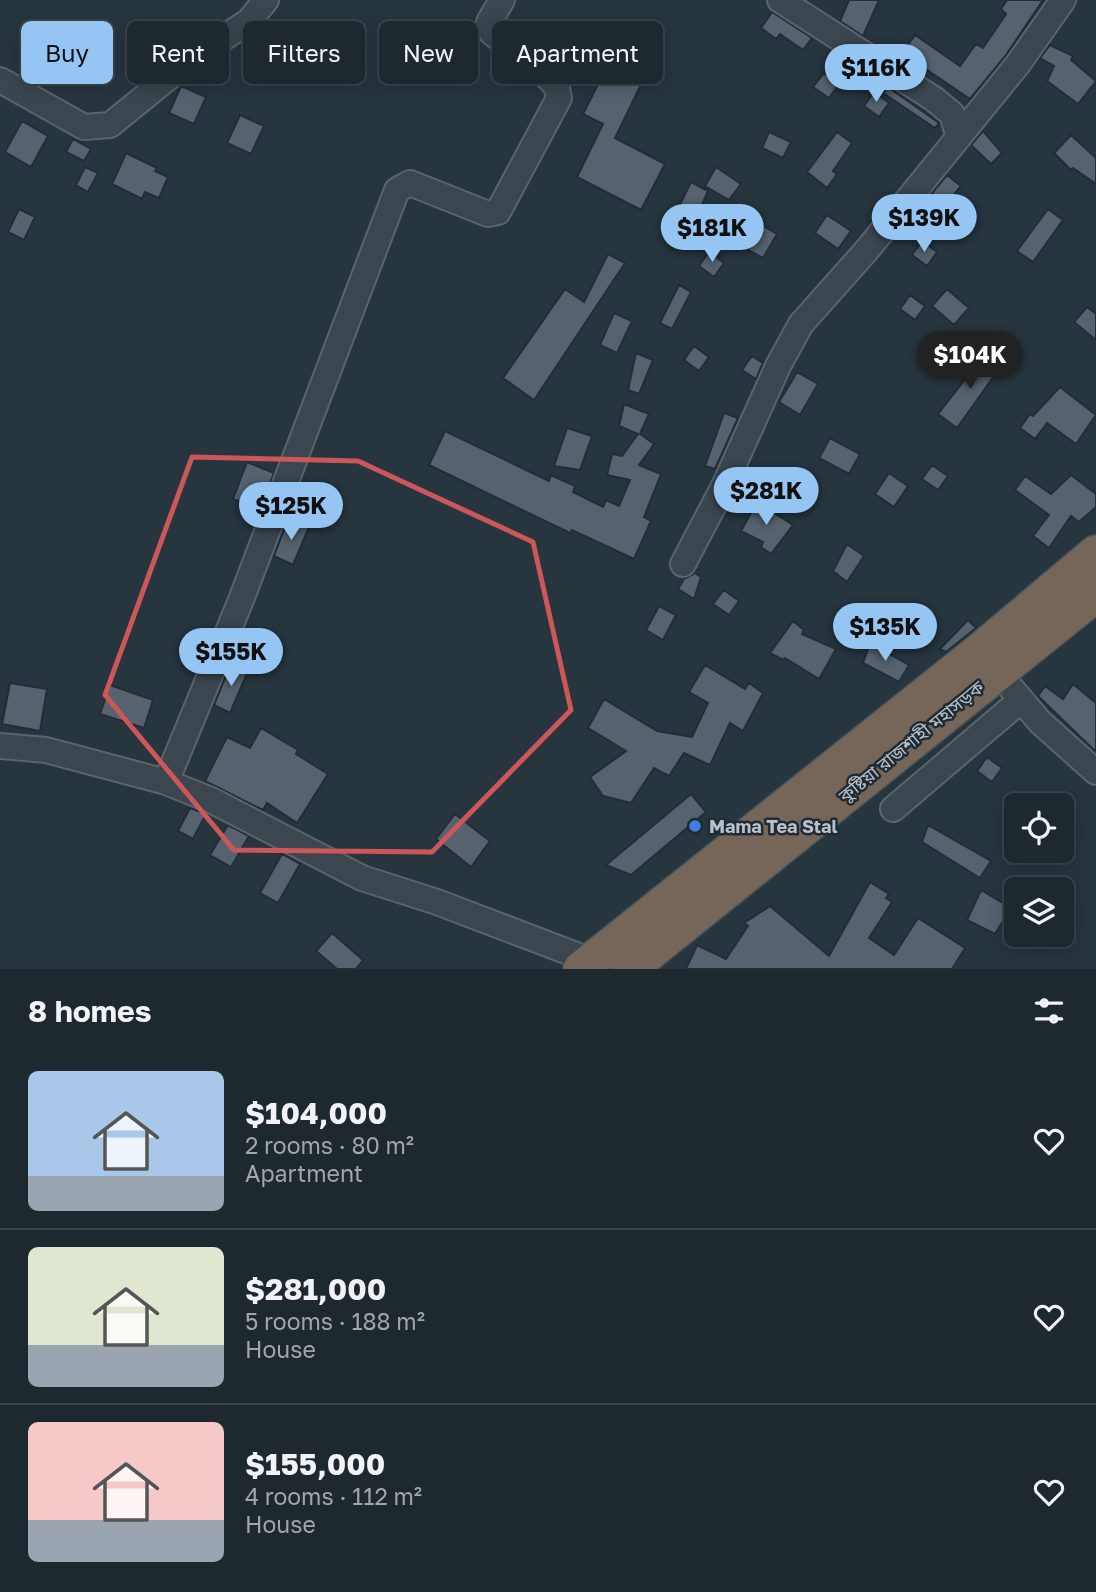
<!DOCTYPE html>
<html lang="en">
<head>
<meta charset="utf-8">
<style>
  body { margin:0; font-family:"Golos Text","Noto Sans Bengali",sans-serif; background:#2a343b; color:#f1f3f6; height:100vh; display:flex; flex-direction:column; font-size:26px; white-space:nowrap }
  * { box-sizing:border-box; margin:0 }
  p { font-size:23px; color:#a0a6aa }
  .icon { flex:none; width:38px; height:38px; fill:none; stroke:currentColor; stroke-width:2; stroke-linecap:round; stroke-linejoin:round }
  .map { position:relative; height:969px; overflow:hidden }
  .sheet { display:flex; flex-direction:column; background:#1d282f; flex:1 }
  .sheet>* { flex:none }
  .hud { position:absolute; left:21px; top:21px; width:700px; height:63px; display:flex; gap:14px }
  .controls { position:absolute; left:1004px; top:793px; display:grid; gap:14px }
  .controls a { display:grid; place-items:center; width:70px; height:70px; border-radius:10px; background:#1d282f; box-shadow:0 4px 18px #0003,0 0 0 2px #3b444b; font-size:35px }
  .price { position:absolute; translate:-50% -60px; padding:0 16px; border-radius:24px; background:#95c5f2; color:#111; font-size:23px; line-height:46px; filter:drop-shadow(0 2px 4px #0008) }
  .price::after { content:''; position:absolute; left:50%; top:42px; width:21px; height:16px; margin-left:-10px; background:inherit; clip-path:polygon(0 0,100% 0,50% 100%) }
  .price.selected { background:#222; color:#fff }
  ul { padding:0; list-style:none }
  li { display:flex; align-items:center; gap:21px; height:175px; padding:0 28px }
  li+li { border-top:2px solid #3b444b }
  li span { display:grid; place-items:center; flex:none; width:196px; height:140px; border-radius:10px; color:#555 }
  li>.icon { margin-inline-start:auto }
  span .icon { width:84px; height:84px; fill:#fffc; stroke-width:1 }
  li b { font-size:30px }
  h2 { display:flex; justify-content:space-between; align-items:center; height:84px; padding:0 28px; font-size:30px }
  .tag { padding:0 24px; border-radius:10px; background:#1d282f; box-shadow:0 4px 18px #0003,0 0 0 2px #3b444b; font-size:24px; line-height:63px }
  .tag.selected { background:#95c5f2; color:#111 }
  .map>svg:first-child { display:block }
  .building { fill:#56636f; stroke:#222d37; stroke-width:2 }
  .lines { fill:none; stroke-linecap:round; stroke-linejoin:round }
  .minor-casing { stroke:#59646d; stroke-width:28 }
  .highway-casing { stroke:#46515a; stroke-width:38 }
  .minor { stroke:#3b464f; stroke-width:24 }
  .highway { stroke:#756659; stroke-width:35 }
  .marked { fill:none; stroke:#cd5659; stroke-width:5; stroke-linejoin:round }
  .shop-dot { fill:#3f7fe0; stroke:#202b35; stroke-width:2.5 }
  .labels { text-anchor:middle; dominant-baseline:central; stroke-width:5; stroke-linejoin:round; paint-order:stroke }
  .street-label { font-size:18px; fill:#b8c1ca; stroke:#202b35 }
  .poi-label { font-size:18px; font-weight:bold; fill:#b8c1ca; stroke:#202b35; text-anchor:start }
</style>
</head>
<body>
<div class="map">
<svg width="1096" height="969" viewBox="0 0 1096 969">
  <rect width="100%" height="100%" fill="#27353f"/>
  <!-- building -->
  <path class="building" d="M849,0h30l-16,36 -23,-15z
    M1007,0h36l-37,55 -36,44 -68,-46 13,-18 45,31 16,-22 7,4 23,-34 -5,-5z
    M772,12l40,26 -9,12 -23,-16 -4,5 -15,-11z
    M620,41l34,17 -39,80 50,26 -24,46 -64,-33 26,-53 -20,-10z
    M1050,45l23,11 -2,4 25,21 -18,23 -31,-23 7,-15 -14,-8z
    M824,73l15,11 -10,14 -16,-11z
    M181,86l25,11 -12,27 -25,-11z
    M888,87l51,36 -4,5 -52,-35z
    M874,92l15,11 -10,14 -15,-11z
    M240,115l24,11 -13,28 -24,-11z
    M22,121l26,15 -17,31 -26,-15z
    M983,131l19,22 -11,11 -20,-19z
    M769,132l22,10 -8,16 -21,-10z
    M837,132l15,11 -19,28 4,3 -10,14 -20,-16z
    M1071,135l25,23v26l-23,-16 -2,2 -17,-17z
    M73,139l18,10 -7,12 -18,-9z
    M126,153l31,15 -2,3 13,6 -9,21 -14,-6 -3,7 -30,-15z
    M85,167l13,6 -10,19 -12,-7z
    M716,167l25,17 -12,16 -24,-14z
    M947,175l14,11 -15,18 -14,-11z
    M691,182l17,9 -14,32 16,9 -10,19 -34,-18z
    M19,209l16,8 -11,23 -16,-8z
    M1048,209l15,11 -30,42 -16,-11z
    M827,215l24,16 -13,18 -23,-16z
    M762,225l15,9 -14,24 -15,-8z
    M922,241l15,11 -10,14 -15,-11z
    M709,252l15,11 -10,14 -15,-11z
    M608,254l17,9 -91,137 -31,-22 62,-89 19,13z
    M679,285l12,7 -19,37 -12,-6z
    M947,289l22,19 -15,17 -22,-19z
    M910,295l15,11 -10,14 -15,-11z
    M1087,307l9,7v26l-22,-18z
    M614,313l18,8 -15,32 -17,-8z
    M694,346l15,11 -10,14 -15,-11z
    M636,353l17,7 -14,34 -11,-4z
    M985,354l16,12 -44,62 -19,-14z
    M752,356l11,7 -7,16 -14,-9z
    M797,372l21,12 -18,31 -21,-13z
    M1060,387l36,28 -20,29 -29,-21 -12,16 -15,-11 10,-14 3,2z
    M624,404l25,10 -9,20 14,10 -15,21 22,9 -17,43 7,4 -17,38 -62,-29 -2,3 -141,-68 16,-34 104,50 2,-6 24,11 -2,6 30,15 3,-7 13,6 11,-26 -23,-5 5,-21 10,2 16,-22 -19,-8z
    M724,413l14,5 -23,51 -10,-3z
    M567,428l25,8 -12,34 -26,-4z
    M830,438l30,16 -11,20 -30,-16z
    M247,462l27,11 -14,36 -27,-10z
    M932,465l16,11 -10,14 -16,-11z
    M889,473l19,13 -14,21 -19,-13z
    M1071,475l25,19v13l-17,15 -8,-6 -22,32 -16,-12 16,-21 -34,-25 10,-14 26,18z
    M757,502l36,23 -22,29 -10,-7 2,-5 -22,-11z
    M288,519l21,8 -16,38 -19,-9z
    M847,544l17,12 -17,26 -14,-11z
    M695,573l6,4 -7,22 -16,-10 6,-10z
    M724,590l15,11 -10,14 -16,-11z
    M659,606l17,9 -13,25 -17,-10z
    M968,620l8,8 -30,24 -6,-3z
    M793,621l11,9 -2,4 34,15 -17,30 -34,-21 -2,2 -13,-7z
    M870,643l39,22 -10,17 -36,-19z
    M231,663l17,8 -18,42 -16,-8z
    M705,665l40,24 4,-6 14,10 -20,38 -13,-8 -20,42 -26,-12 -15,23 -15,-8 -23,35 -28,-7 -13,-19 36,-26 -38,-23 16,-29 53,32 35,6 16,-34 -19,-11z
    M10,683l37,6 -7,42 -38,-7z
    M1073,684l23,19v49l-58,-56 7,-10 18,13z
    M110,685l43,15 -9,28 -44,-14z
    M261,728l37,22 -2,4 32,20 -31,49 -30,-20 -4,7 -58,-29 22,-44 23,11z
    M987,757l15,11 -10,14 -15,-11z
    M691,794l15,18 -75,63 -25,-10z
    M190,808l16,6 -13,25 -15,-8z
    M455,814l35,27 -19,26 -35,-28z
    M228,825l21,11 -18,31 -21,-12z
    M928,825l63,36 -11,17 -58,-36z
    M282,854l18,10 -22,39 -18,-10z
    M870,882l19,12 -3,4 6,4 -23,36 25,17 24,-37 47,30 -13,21h-266l11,-24 29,14 22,-33 -4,-3 26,-17 59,50z
    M981,890l30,18 -16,26 -28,-14z
    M332,933l31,27 -7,9h-19l-21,-18z"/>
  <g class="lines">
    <defs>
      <path id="minor" d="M780,0l154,99 18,15 7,23
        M0,80l84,47 26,-2 80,-65 59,-39 17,-21
        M683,564l42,-80 53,-118 23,-42 65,-73 152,-187 45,-64
        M1012,689l28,33 56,50
        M0,746l46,4 120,32 45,18 151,78 75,24 155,59
        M166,782l75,-182 156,-410 13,-7 78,31 10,-2 61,-114 -2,-10 -6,-8 -60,-48 -2,-10 13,-22
        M893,809l128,-109"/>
      <path id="highway" d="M581,969l400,-319 115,-97
        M629,969l467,-375"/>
    </defs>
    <!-- minor casing -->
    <use href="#minor" class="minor-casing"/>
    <!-- highway casing -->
    <use href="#highway" class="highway-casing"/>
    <!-- minor -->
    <use href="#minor" class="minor"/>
    <!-- highway -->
    <use href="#highway" class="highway"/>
  </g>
  <!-- marked area -->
  <path class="marked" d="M192,457l166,4 175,81 38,168 -139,142 -198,-2 -129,-155z"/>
  <!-- markers -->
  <circle class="shop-dot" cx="695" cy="826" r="7"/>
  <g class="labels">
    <!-- street labels -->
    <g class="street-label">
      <text transform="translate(911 741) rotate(-39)">কুষ্টিয়া রাজশাহী মহাসড়ক</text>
    </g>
    <!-- poi labels -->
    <g class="poi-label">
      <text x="709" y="826">Mama Tea Stal</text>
    </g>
  </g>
</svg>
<div class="controls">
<a><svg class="icon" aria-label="locate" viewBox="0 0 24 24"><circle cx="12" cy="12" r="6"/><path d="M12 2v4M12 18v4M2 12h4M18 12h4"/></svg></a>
<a><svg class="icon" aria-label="layers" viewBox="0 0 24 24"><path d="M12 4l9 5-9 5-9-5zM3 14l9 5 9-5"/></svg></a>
</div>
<b class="price" style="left:876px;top:104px">$116K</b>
<b class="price" style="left:924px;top:254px">$139K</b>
<b class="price" style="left:712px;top:264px">$181K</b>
<b class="price selected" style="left:970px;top:391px">$104K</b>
<b class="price" style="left:766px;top:527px">$281K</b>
<b class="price" style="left:291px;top:542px">$125K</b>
<b class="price" style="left:885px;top:663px">$135K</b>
<b class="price" style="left:231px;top:688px">$155K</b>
<div class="hud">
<a class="tag selected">Buy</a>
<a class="tag">Rent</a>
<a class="tag">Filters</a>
<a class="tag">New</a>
<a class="tag">Apartment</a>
</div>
</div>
<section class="sheet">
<h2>8 homes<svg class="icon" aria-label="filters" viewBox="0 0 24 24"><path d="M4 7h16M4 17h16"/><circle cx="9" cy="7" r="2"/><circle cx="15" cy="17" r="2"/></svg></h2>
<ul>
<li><span style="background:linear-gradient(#a9c7e8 75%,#9aa5b1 0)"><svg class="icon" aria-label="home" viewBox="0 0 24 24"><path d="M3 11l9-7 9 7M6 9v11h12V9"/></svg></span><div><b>$104,000</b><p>2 rooms · 80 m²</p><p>Apartment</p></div><svg class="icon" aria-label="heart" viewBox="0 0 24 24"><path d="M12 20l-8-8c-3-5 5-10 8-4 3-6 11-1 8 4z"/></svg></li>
<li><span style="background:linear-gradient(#dfe7d0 70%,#9aa5b1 0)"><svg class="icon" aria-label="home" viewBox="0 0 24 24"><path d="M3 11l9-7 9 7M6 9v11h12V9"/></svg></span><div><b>$281,000</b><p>5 rooms · 188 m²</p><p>House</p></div><svg class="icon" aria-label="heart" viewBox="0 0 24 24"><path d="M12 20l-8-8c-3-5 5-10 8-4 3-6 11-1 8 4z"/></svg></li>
<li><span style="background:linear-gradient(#f6c9c9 70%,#9aa5b1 0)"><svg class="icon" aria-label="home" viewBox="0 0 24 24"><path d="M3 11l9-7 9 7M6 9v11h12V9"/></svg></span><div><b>$155,000</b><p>4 rooms · 112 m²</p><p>House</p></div><svg class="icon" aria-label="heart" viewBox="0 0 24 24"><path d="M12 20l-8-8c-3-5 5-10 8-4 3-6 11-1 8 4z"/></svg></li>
</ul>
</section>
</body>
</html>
